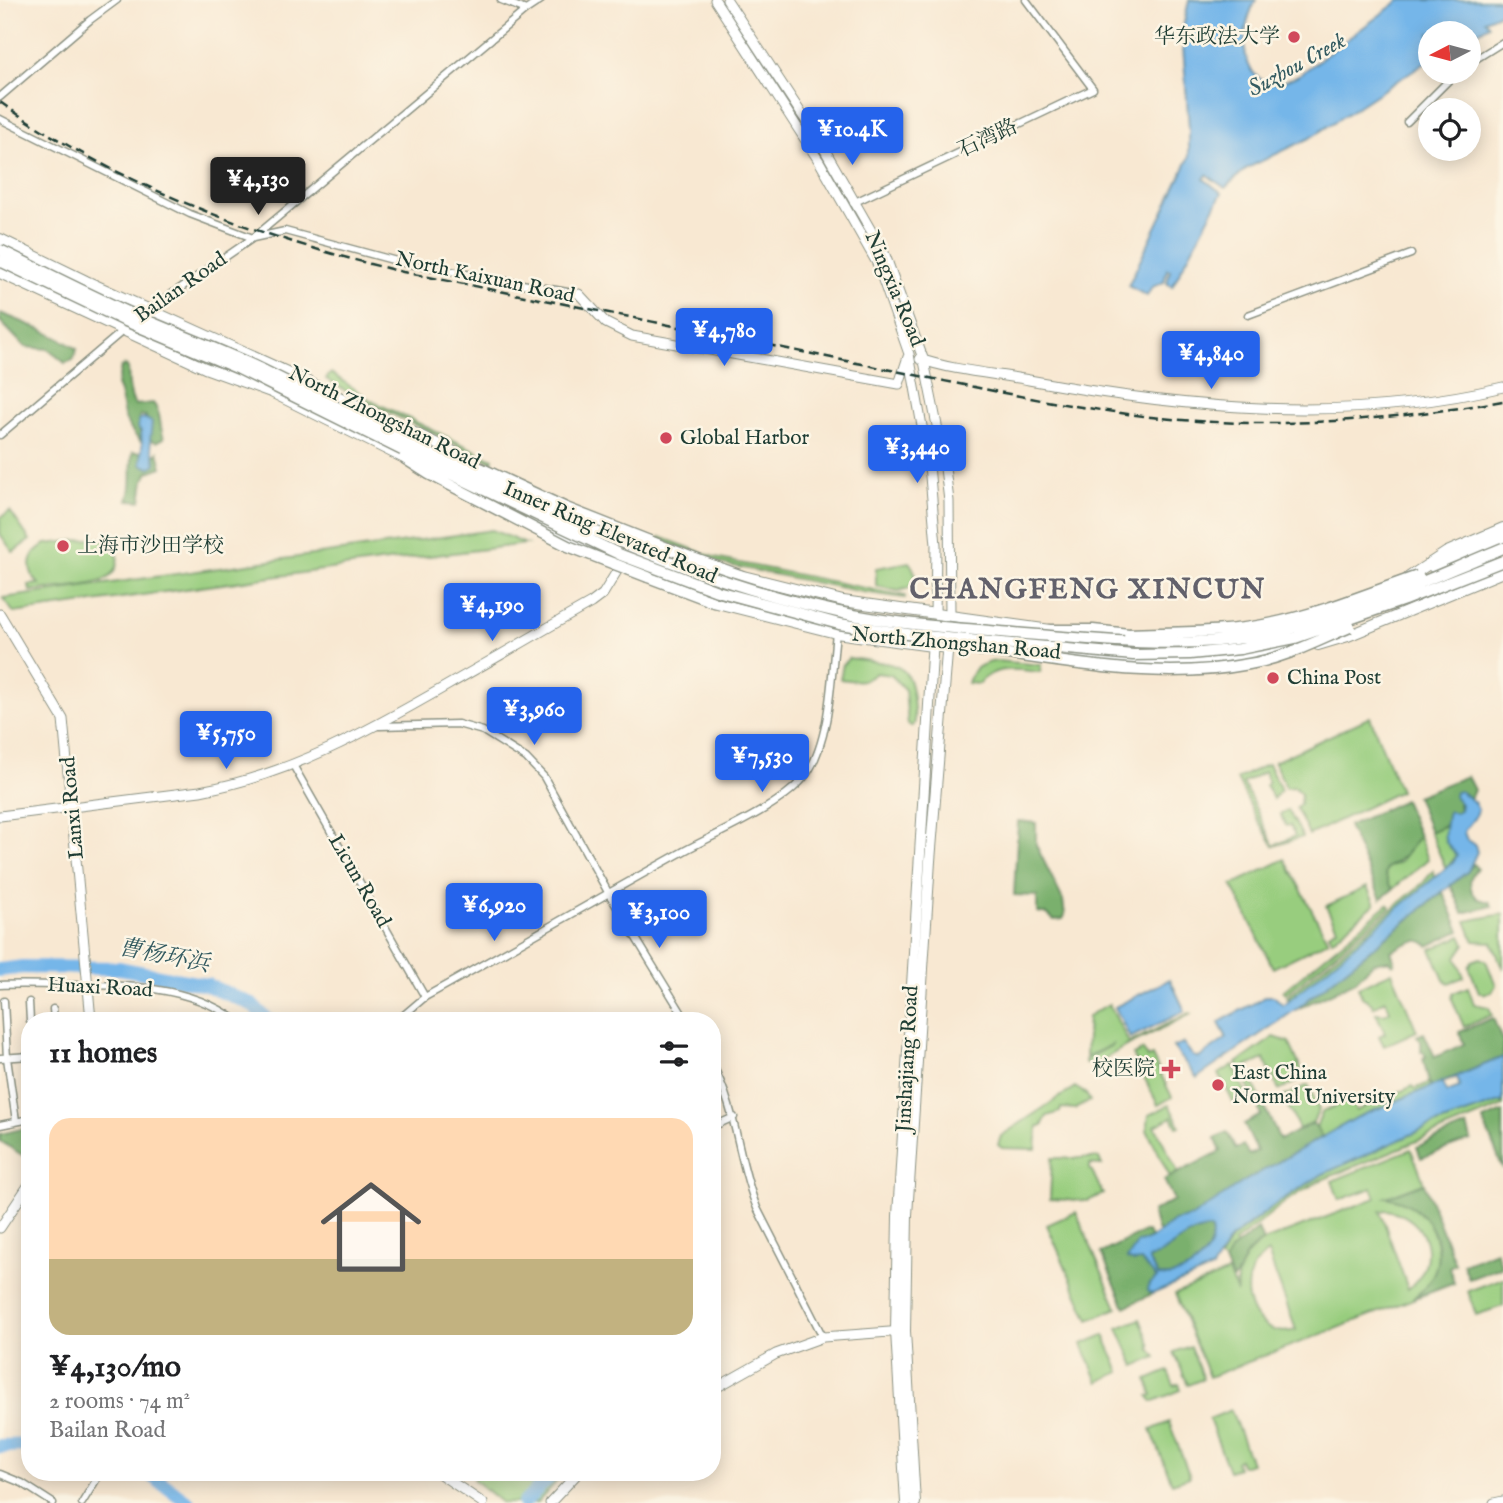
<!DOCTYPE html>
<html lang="en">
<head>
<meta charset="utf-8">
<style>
  body { margin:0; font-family:"IM FELL English","Noto Serif SC",serif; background:#f6f6f6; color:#202124; height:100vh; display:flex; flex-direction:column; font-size:26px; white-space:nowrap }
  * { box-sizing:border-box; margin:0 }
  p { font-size:23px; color:#757577 }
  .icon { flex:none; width:38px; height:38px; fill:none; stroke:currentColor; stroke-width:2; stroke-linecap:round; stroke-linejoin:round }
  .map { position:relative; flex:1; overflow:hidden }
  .details { position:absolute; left:21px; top:1012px; width:700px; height:469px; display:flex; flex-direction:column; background:#fff; border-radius:28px; box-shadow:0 4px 18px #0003 }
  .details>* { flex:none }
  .needle { width:46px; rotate:264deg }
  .fabs { position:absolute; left:1418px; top:21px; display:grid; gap:14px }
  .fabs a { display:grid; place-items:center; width:63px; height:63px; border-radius:50%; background:#fff; box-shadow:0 4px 18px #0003; font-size:35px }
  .price { position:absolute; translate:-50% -60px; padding:0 16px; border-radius:7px; background:#2563eb; color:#fff; font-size:23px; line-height:46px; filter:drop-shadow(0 2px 4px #0008) }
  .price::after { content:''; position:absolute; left:50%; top:42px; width:21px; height:16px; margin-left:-10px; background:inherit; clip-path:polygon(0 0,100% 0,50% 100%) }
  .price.active { background:#222; color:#fff }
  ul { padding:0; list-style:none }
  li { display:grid; align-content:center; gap:14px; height:371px; padding:0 28px }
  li+li { border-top:2px solid #e0e0e0 }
  li span { display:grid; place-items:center; height:217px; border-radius:21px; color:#555 }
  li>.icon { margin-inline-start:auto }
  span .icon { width:126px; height:126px; fill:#fffc; stroke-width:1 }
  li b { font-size:30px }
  h2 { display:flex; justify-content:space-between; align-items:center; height:84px; padding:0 28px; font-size:30px }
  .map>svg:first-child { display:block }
  .green { fill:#98cd7e; stroke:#5c8559; stroke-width:2; fill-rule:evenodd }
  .forest { fill:#7ab06d; stroke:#4c7650; stroke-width:2 }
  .water { fill:#74b6e9; stroke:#4a7a8e; stroke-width:2; fill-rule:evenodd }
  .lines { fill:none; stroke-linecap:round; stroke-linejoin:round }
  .river { stroke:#74b6e9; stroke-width:14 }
  .street-casing { stroke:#8c9283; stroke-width:9 }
  .secondary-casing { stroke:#8c9283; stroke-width:11 }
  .primary-casing { stroke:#8c9283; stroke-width:12 }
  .highway-casing { stroke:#8c9283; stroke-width:13 }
  .street { stroke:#fff; stroke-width:6 }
  .secondary { stroke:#fff; stroke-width:9 }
  .primary { stroke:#fff; stroke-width:10 }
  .highway { stroke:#fff; stroke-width:10 }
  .rail { stroke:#1f3d34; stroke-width:2.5; stroke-dasharray:10 5; stroke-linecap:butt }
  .highway-bridge-casing { stroke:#8c9283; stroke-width:13; stroke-linecap:butt }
  .highway-bridge { stroke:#fff; stroke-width:10 }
  .poi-dot { fill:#d1495b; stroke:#fcf5e5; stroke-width:2.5 }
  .labels { text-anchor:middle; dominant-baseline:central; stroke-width:5; stroke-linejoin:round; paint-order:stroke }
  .poi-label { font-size:21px; fill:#1f3d34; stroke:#fcf5e5; text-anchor:start }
  .street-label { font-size:21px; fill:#1f3d34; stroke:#fcf5e5 }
  .water-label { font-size:23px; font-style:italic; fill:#345b61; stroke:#fcf5e5 }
  .district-label { font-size:28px; font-weight:bold; letter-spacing:2px; fill:#62616b; stroke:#fcf5e5 }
</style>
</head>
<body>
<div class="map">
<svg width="1503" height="1503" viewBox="0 0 1503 1503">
  <rect width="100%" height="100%" fill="#fcf5e5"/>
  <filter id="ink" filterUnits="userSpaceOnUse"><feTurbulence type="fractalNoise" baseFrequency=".0143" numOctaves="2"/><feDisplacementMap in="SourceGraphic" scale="14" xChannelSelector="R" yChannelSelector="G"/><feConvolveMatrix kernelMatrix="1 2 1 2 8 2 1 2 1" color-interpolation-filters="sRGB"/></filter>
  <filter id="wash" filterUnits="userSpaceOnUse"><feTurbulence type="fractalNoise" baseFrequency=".00686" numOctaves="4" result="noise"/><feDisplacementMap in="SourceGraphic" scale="28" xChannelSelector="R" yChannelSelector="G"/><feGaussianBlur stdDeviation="1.57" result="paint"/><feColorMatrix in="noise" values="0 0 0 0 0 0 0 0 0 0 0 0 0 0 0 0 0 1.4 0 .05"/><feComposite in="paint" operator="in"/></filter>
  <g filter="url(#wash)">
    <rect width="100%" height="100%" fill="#f8e8d2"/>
    <!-- green -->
    <path class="green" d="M331,373l41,28 121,58 -1,3 -141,-68 -25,-15z
      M10,511l20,29 -17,12 -13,-18v-16z
      M492,530l34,14 -146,18 -366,51 -11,-15z
      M660,537l59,22 186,37v2l-42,-6 -145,-29 -59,-23z
      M97,538c9,2 18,7 20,17 2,9 -2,19 -11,24 -14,8 -58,9 -76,12l-1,-6 10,-1c-14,-14 -11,-32 7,-40z
      M909,562c7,9 9,17 0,26l-11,3 -22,-5v-18z
      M849,658c58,8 62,2 66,64l-2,4 -5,-1 -3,-35 -14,-15 -15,-2c-11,10 -22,8 -36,6l3,-15z
      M997,661l44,4 -1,7c-21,-2 -47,-8 -61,12l-11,-1c4,-15 14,-20 29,-22z
      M1370,717l30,74 -91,44 -13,-27 4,-4 1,-10 -7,-7 -8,1 -12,-26z
      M1268,764l13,26 -8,9 -7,-14 3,-2 -5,-11 -21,11 31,63 21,-10 -5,-11 -4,1 -6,-12 8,-4 15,27 -29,9 -19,-30 -18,-37z
      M1448,824c-6,16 0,18 9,31l-11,14 -16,-37z
      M1419,836l9,23 -35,30 -4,-5 -4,-10 2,-6 13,-6z
      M1285,859l43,82 -55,27 -41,-83z
      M1433,871l2,7 -145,122 -3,-3 136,-114z
      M1367,887l8,17 -43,36 -3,-7 8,-5 -11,-22z
      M1388,904l2,3 -104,87 -3,-3z
      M1503,914v55l-11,-27 -18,-1 -8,-20z
      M1461,936l4,8 -9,13 8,20 -15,6 -5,-3 -13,-31z
      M1480,958l6,3 10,24 -4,7 -6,2 -7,-2 -10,-25 3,-6z
      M1392,972l25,59 -33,15 -5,-10 6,-3 -9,-20 8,1 6,-3 -4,-11 -13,7 -1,-4 -10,-6 -4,-10z
      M1468,987l6,17 15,3 3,8 -28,12 -12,-28 1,-6z
      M1109,1004l20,39 61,-30 1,1 -65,32 -30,18h-11v-4l29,-16 -28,13 2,-41z
      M1274,1037l15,5 16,36 -26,12 -15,-31 -18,8 16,35 -5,3 -20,-42z
      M1143,1050l4,8 5,-2 20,41 -14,8 -25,-50z
      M1233,1065l15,32 -14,7 -15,-30z
      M1429,1083l4,3 -75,31 -36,20 -6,-10 7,-16 22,-9 8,2 3,7 57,-25 2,3z
      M1308,1085l11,25 -6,12 -14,7 -16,-32z
      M1075,1087l11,7 4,7 -15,8 -14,-1 -1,4 -13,4 -5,10h-4l-2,23 -34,-1 -4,-3 3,-9z
      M1503,1101v5l-184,75 -34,21 -51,41 2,3 -6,5 -5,11 -5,-3 11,-20 50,-38 42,-27 105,-47z
      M1169,1105l11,21 -3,1 -5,-10 -17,9 23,46 -8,5 -23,-47 2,-15z
      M1411,1149l13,34 -37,14c10,3 21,5 30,12 19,15 27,50 15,71 -4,7 -10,11 -16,16l39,-13 -246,94 -34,-83 53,-22 9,21c-2,-24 6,-39 27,-52l112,-43 -4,-10 -33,12 -7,-19zM1387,1210c41,7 55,52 21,79l-28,-78zM1268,1253l28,77c-44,13 -69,-51 -28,-77z
      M1052,1158h47l3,7 -12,-1v6l2,1 11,23 -15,7 -38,-2z
      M1076,1212l41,96 -28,12 -42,-95z
      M1503,1278v28l-27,9 -8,-24z
      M1140,1319l11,27 -2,1 7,10 -21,9 -17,-38z
      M1104,1335l16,37 -22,10 -16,-38z
      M1190,1346l13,33 -15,6 -14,-33z
      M1168,1371l6,15 5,-2 2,6 -29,12 -3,-6 4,-1 -6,-15z
      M1231,1410l20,53 -9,3 -3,-7 -3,2 2,7 -9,3 -20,-52z
      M1169,1422l21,55 -18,6 -21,-53z
      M477,1472h88l-28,31h-35l-29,-24z"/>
    <!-- forest -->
    <path class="forest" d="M0,313c26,10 54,21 77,36l-4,11 -8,3 -17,-14 -23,-2 -25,-26z
      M125,365l3,3c1,12 0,26 7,37l18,-2c9,10 6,24 11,35l-7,4 -7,-2 -4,-24 -6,-1c-4,9 2,17 0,26 -5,-6 -11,-13 -14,-20 -6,-12 -2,-24 -9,-36l4,-18z
      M133,452h7l5,7 6,1 7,-8 4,15 -14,5 -4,8 -3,21 -13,-1c7,-20 1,-29 5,-48z
      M1467,776l7,14 -4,9 -7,-6 -5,6 2,11 -13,8 1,6 -18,8 -14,-36z
      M1404,800l15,36c-8,13 -19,25 -32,32l-2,6 4,10 4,5 -12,10 -33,-73z
      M1018,821l18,2v22l27,55 2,15 -2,4 -9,1 -7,-6 -10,-2v-16l-23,-1z
      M1473,864l4,4c-9,10 -9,21 1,31l12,3 2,4 -29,7 -12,-28 17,-14z
      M1443,892l17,39 -32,15c-10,-12 -25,0 -37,5l4,11 -3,2 -2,-4 -17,3 -17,18 -61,29z
      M1493,1018l10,24v15l-70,29 -4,-3 -6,-25 3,-1 -3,-6 -2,1v-11l-4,-5 7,-3 11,24 29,-13 -5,-12z
      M1263,1104l17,36 33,-17 9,14 -79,45 -39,28 -12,7 -18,4 -14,11 -3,-2 -5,-18 22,-12 -10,-20 57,-29 -6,-13 12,-6 9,17 7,-4 6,10 8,-4 -13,-27 17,-9 -3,-8z
      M1503,1112v57l-20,-49z
      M1467,1126l4,14 -50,18 -4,-11z
      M30,1127v33l-30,-19v-7z
      M1424,1183l31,81 -6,3 5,15 -41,16c45,-32 25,-93 -27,-101z
      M1208,1229l3,1c7,26 -31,50 -53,46l-9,-15v-3c14,-1 35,-27 59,-29z
      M1258,1229l5,12c-25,16 -17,22 -30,40l-8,-19 5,-11z
      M1143,1232h4l4,5 -8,5h-5l3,19 10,8 6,10 -9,11 4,4 -27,13 -24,-54z
      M1496,1251l6,16 -33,12 -6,-15z"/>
    <!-- water -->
    <path class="water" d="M1189,0h67c-23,41 -12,107 46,73l98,-73h103v12l-18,8 4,5 -21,14v-6h-38v26l-120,79 -63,30 -22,20 -18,-13 -3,4 18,14 -50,94 -5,-4 3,-13 -3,-1 -3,13 -12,5 -5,9 -19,-10 61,-128v-29l-7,-97z
      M144,418l8,4 -2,18 6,24 -7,4 -8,-4 1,-18 -1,-15 -3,-3 1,-9z
      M1460,791l14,11 4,8c-2,9 -10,14 -14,22l3,8 8,5 2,7 -9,19 -173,139 -98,68 -24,-31 10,-4 10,13 6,2 28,-20 -8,-15 2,-2 46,-25h7l9,9 171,-144 3,-6c-4,-5 -11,-10 -12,-16 -2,-5 2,-17 2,-25l2,-3 7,2 4,-3 1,-6 -7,-8 1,-4z
      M1170,979l15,32 -55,27 -15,-31z
      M1503,1057v44l-75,26 -105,47 -43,27 -50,38 -18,30 -60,25 -4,-3 1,-7 8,-6 -16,-17 -7,1 -7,-3 11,-17 11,-2 25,-19 18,-4 51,-35 115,-65 91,-38 -6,4 4,9 13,-5 -3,-9 -7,1zM1208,1229l3,1c7,26 -31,50 -53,46l-9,-15v-3c15,-1 34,-27 59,-29z"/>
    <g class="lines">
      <!-- river -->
      <path class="river" d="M0,970l23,-3 96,1 88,17 44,19 17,16
        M0,1446l30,-1
        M147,1472l42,31
        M524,1503l30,-31"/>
    </g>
  </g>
  <g filter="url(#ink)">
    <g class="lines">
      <defs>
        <path id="street" d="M501,0l25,10 15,-10
          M1468,64l35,-22
          M0,97l90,-77 27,-20
          M0,119l190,95 63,24 32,-7 119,32 175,31
          M1407,122l50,-50
          M853,203l240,-114 -67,-89
          M147,311l106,-73 273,-228
          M1248,315l163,-61
          M0,435l125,-106
          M379,726l79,-2 25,7 43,27 18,19 65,117 77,126
          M293,765l132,232
          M0,985c21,-1 43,0 65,0 57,0 122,-1 171,35
          M4,1001l3,57 9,63
          M29,1002l1,19
          M53,1009l1,11
          M398,1020l27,-23c86,-48 172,-98 259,-146 35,-19 102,-46 124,-79 23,-36 23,-97 28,-139
          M0,1058l30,-2
          M712,1064c26,48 25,95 45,144l66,129
          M0,1125l30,-6
          M712,1127l22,-10
          M0,1474l22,9 31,20
          M82,1503l19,-31"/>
        <path id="secondary" d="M715,0l104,161 58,102 32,91 20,111 7,80 -1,69
          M727,0l95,145 63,110 39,106 20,99 5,41 1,114
          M579,294l27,29 26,13 267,48 9,-27
          M920,359c30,11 77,15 109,21 156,29 318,44 474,7
          M0,614l63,105 28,301
          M0,816l200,-25c90,-16 170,-61 248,-106 48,-27 95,-55 143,-82l12,-9 14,-23
          M0,1228l30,-45
          M712,1390l64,-36 47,-17 80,-6
          M437,1472l46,31
          M550,1503l29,-31
          M1494,1503l9,-2"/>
        <path id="primary" d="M0,239l86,42 201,91 188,90
          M0,273l205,95 66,24 139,69
          M508,509l113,53
          M1433,567l70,-30
          M735,574l108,27 215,30
          M1409,577l38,-25 56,-24
          M709,601l127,32 111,15 18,-1
          M1318,645l30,-9 155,-64
          M1050,652l86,12 64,-3 26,5
          M1211,659c40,-3 77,-12 115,-26
          M906,1503l-10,-172 2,-115 35,-577
          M915,1503l-10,-172 2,-116 23,-354 18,-220"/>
        <path id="highway" d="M690,557l52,19
          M648,577l66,25
          M1050,630h43l36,4
          M959,647l28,4"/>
      </defs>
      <!-- street casing -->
      <use href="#street" class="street-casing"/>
      <!-- secondary casing -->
      <use href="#secondary" class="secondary-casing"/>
      <!-- primary casing -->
      <use href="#primary" class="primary-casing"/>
      <!-- highway casing -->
      <use href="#highway" class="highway-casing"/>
      <!-- street -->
      <use href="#street" class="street"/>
      <!-- secondary -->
      <use href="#secondary" class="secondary"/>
      <!-- primary -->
      <use href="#primary" class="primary"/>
      <!-- highway -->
      <use href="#highway" class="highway"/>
      <!-- rail -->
      <path class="rail" d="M0,102c119,84 262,137 403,170 143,28 286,57 429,86 106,21 212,46 319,59 118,13 236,4 352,-16"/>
      <defs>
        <path id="highway-bridge" d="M0,250c43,21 86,43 130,63 44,20 89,36 133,57 185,91 372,198 575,242 65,14 133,17 200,23 74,6 149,14 224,0 83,-16 163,-55 241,-87
          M0,261l123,59 116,49 191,95 191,91 96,36 122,33 75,11 219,20 57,-1 50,-5 55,-11 109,-38 99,-39
          M404,458l25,16 139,72 80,31
          M457,460l19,6 90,42 124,49
          M1129,634c46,-2 95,-1 140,-10 50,-10 100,-31 149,-48
          M987,651c87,12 174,30 262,13 36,-6 68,-23 101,-37"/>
      </defs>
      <!-- highway-bridge casing -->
      <use href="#highway-bridge" class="highway-bridge-casing"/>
      <!-- highway-bridge -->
      <use href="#highway-bridge" class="highway-bridge"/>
    </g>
  </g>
  <!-- markers -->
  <g class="poi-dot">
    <circle cx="1294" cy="37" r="7"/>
    <circle cx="666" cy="438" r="7"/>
    <circle cx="63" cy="546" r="7"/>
    <circle cx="1273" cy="678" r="7"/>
    <path d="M1167.5 1058.5h7v7h7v7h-7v7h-7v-7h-7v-7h7z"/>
    <circle cx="1218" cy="1085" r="7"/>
  </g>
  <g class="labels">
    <!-- poi labels -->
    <g class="poi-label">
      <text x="1280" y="37" text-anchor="end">华东政法大学</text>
      <text x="680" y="438">Global Harbor</text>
      <text x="77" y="546">上海市沙田学校</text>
      <text x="1287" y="678">China Post</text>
      <text x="1155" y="1069" text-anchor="end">校医院</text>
      <text x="1232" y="1073">East China<tspan x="1232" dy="24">Normal University</tspan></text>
    </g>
    <!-- street labels -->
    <g class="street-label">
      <text transform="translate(988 139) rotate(-25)">石湾路</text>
      <text transform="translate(485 278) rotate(12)">North Kaixuan Road</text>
      <text transform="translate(181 288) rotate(-35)">Bailan Road</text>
      <text transform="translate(894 289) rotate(67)">Ningxia Road</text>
      <text transform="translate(384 418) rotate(26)">North Zhongshan Road</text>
      <text transform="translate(610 533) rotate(23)">Inner Ring Elevated Road</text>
      <text transform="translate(956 644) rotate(5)">North Zhongshan Road</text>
      <text transform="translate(73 808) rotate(-95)">Lanxi Road</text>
      <text transform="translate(359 881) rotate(60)">Licun Road</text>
      <text transform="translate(100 988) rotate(3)">Huaxi Road</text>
      <text transform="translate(908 1059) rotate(-87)">Jinshajiang Road</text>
    </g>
    <!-- water labels -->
    <g class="water-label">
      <text transform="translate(1297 65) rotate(-29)">Suzhou Creek</text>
      <text transform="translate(164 956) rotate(11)">曹杨环浜</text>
    </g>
    <!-- district labels -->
    <g class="district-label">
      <text x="1088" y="590">CHANGFENG XINCUN</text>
    </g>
  </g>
</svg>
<div class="fabs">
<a><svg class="needle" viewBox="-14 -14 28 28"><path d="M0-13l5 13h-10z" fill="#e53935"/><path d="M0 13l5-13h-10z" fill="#757577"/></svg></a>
<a><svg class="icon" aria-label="locate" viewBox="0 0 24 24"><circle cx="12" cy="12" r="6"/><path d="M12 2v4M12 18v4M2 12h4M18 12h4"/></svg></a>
</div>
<b class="price" style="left:852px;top:167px">¥10.4K</b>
<b class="price active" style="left:258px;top:217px">¥4,130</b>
<b class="price" style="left:724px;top:368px">¥4,780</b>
<b class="price" style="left:1211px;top:391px">¥4,840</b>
<b class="price" style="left:917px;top:485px">¥3,440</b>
<b class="price" style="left:492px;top:643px">¥4,190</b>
<b class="price" style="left:534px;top:747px">¥3,960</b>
<b class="price" style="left:226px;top:771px">¥5,750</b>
<b class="price" style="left:762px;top:794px">¥7,530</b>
<b class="price" style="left:494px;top:943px">¥6,920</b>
<b class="price" style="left:659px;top:950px">¥3,100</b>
<section class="details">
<h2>11 homes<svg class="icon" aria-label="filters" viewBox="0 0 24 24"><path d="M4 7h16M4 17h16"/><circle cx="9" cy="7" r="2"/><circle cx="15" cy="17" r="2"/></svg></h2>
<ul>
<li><span style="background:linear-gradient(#ffd9b3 65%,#c2b280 0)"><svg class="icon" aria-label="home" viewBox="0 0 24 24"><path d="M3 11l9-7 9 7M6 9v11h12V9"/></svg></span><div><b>¥4,130/mo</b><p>2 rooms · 74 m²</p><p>Bailan Road</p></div></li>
</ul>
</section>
</div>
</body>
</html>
